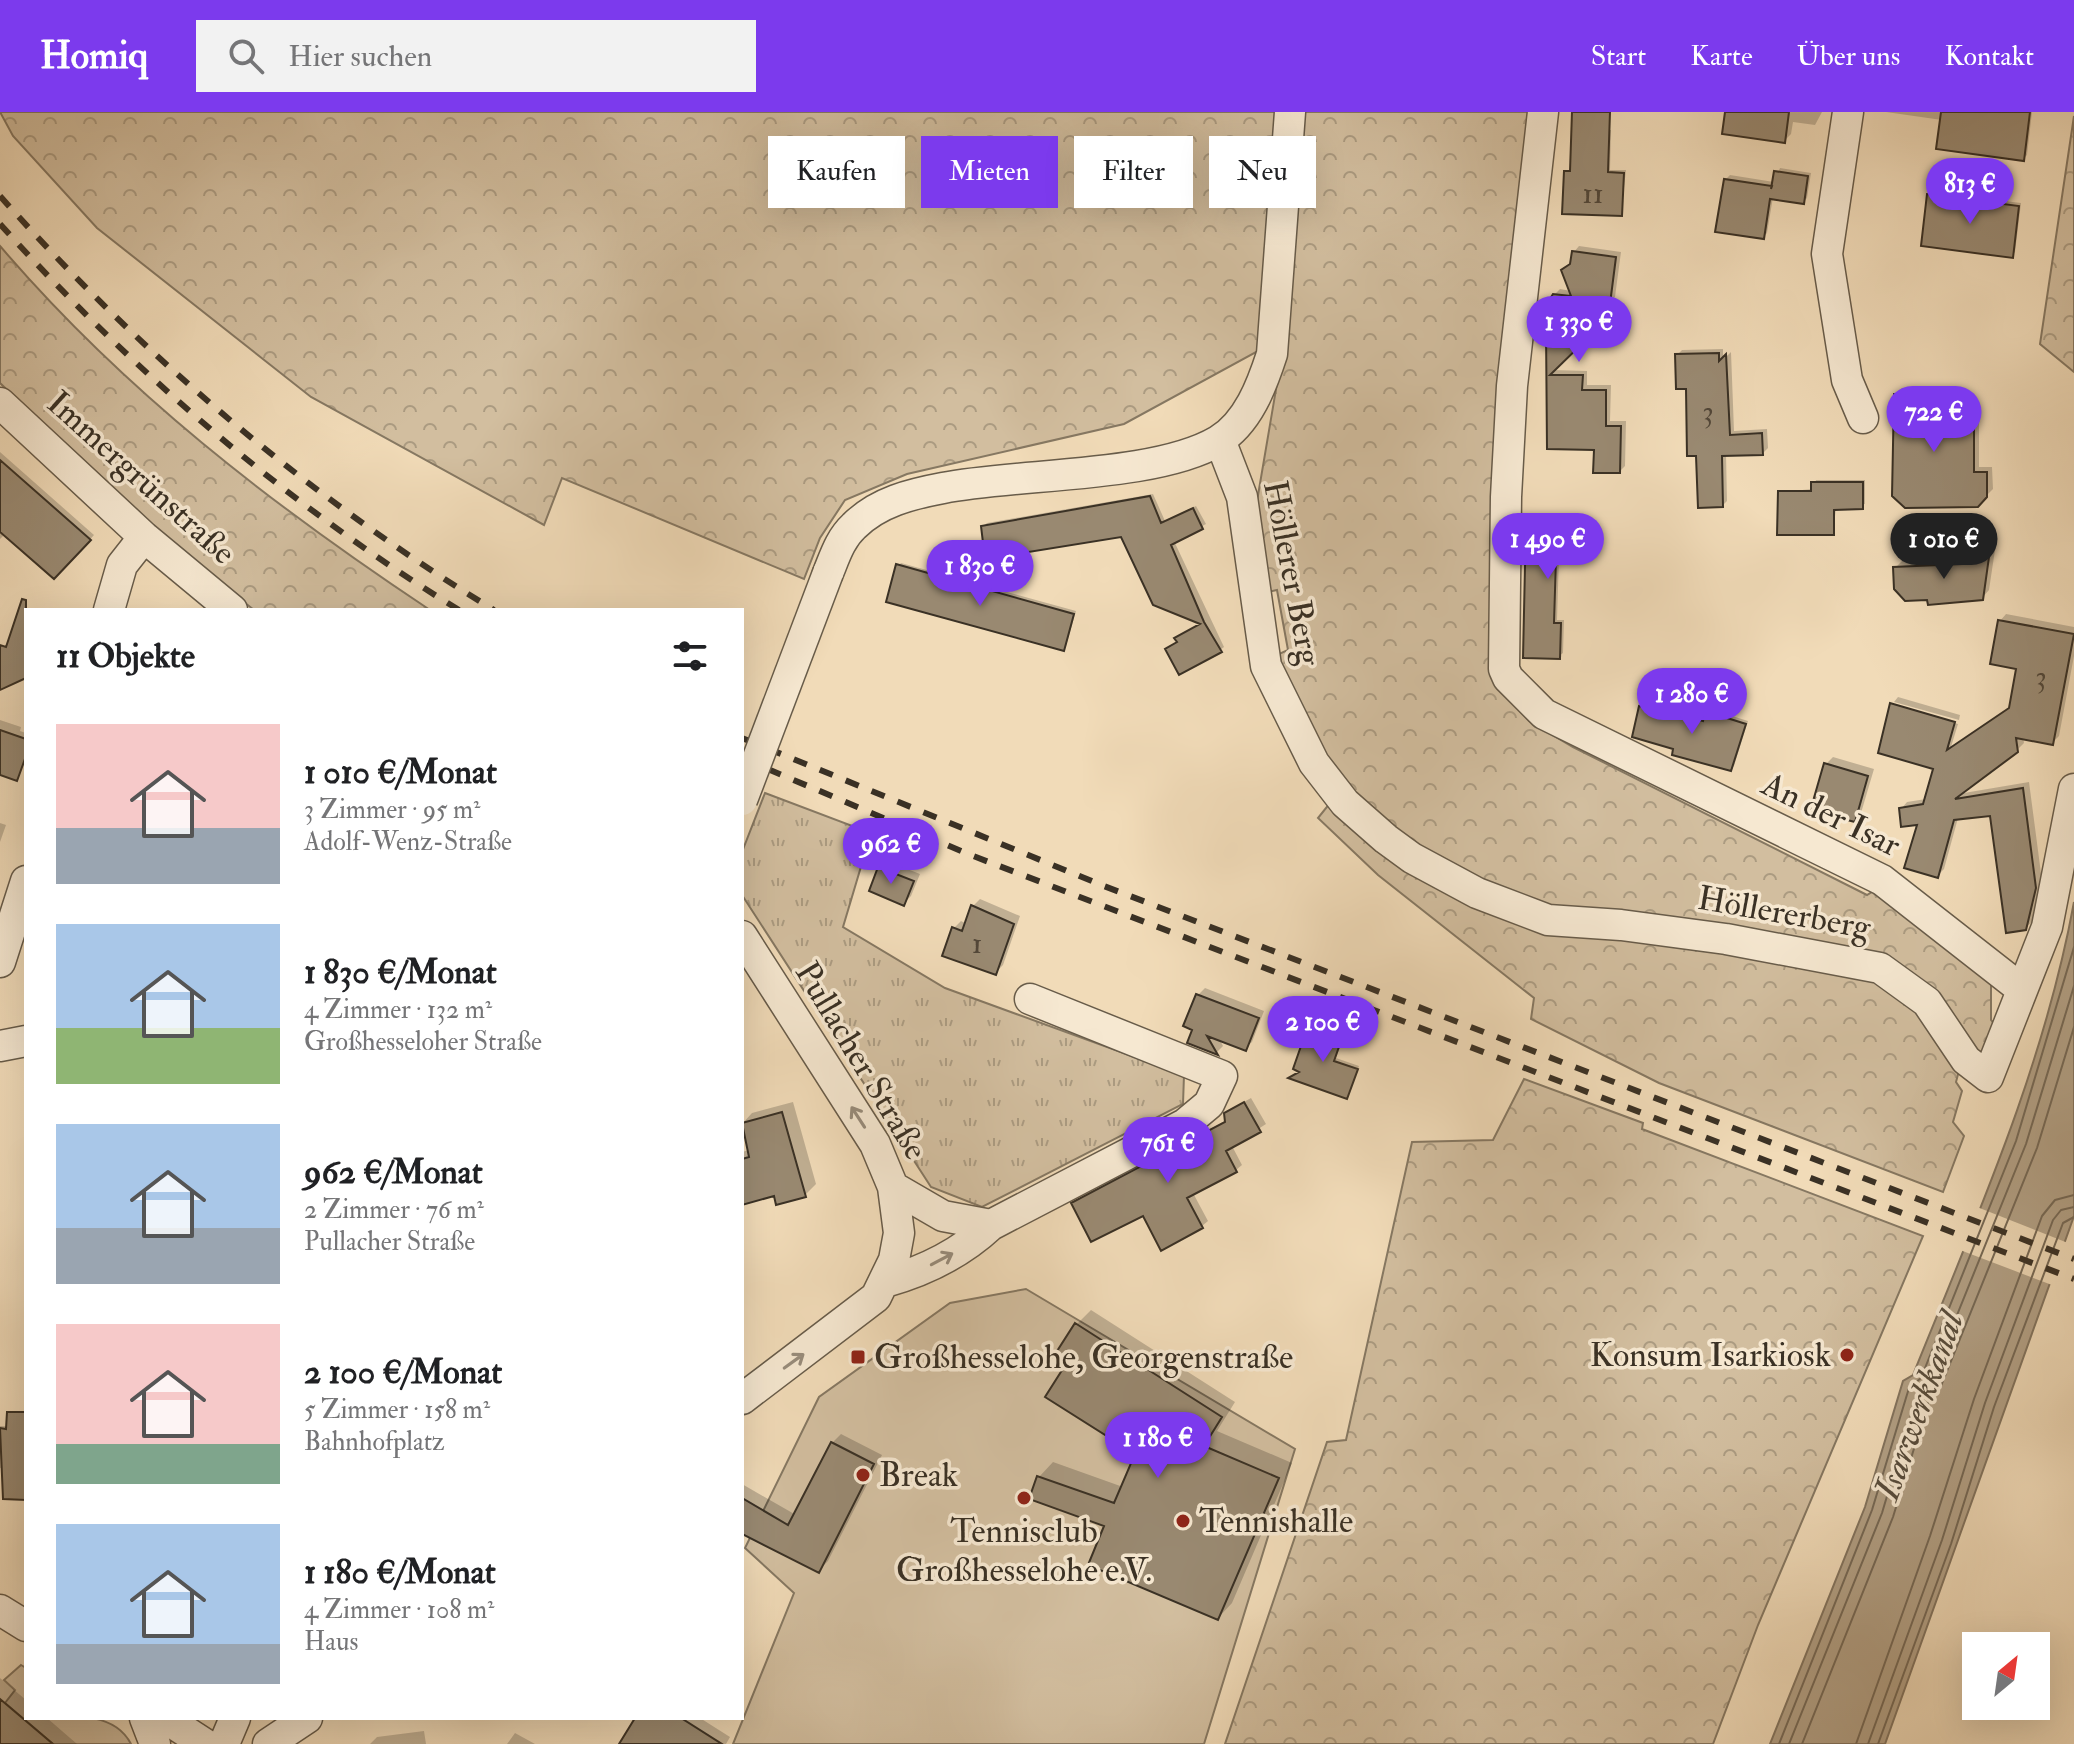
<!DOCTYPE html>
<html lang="de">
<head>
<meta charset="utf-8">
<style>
  body { margin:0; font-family:"IM FELL Double Pica",serif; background:#f2f2f2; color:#202124; height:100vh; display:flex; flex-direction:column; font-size:30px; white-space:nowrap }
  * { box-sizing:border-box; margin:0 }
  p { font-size:26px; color:#757577 }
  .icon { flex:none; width:44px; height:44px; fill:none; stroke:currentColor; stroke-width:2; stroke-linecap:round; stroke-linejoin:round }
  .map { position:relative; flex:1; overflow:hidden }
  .details { position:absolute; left:24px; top:496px; width:720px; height:1112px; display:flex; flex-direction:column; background:#fff; border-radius:0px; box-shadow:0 8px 32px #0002 }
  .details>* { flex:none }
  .top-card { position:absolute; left:768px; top:24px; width:760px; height:72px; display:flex; gap:16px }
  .needle { width:52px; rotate:29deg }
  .buttons { position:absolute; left:1962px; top:1520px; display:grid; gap:16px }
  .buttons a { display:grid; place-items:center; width:88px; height:88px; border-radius:0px; background:#fff; box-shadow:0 8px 32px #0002; font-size:40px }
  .price { position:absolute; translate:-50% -68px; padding:0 18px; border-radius:28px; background:#7c3aed; color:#fff; font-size:26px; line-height:52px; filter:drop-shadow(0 2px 4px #0008) }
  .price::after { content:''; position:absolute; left:50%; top:48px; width:24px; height:18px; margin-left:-12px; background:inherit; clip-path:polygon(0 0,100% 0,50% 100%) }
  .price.selected { background:#222; color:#fff }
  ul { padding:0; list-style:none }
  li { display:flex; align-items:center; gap:24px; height:200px; padding:0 32px }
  li span { display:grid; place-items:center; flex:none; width:224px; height:160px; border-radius:0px; color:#555 }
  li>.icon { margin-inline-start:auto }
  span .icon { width:96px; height:96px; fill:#fffc; stroke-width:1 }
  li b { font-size:34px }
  h2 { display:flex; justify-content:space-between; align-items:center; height:96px; padding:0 32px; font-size:34px }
  .tag { padding:0 28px; border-radius:0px; background:#fff; box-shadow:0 8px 32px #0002; font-size:28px; line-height:72px }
  .tag.selected { background:#7c3aed; color:#fff }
  header { display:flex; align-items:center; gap:48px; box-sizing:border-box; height:112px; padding:0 40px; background:#7c3aed; color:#fff }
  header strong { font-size:38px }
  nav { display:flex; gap:44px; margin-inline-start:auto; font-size:28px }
  .search { width:560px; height:72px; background:#f2f2f2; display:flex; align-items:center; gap:20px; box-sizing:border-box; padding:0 28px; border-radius:0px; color:#757577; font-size:30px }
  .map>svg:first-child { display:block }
  .green { fill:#d2be9f; stroke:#867862; stroke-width:2 }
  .forest { fill:url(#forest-crowns); stroke:#867862; stroke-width:2 }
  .park { fill:url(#park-tufts); stroke:#867862; stroke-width:2 }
  .water { fill:#b3a186; stroke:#83745f; stroke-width:2 }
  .pier { fill:#f1dbb8 }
  .shadow { fill:#0003 }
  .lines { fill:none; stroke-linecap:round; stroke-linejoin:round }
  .shore { stroke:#766956; stroke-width:2 }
  .building { fill:#998971; stroke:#3a3125; stroke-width:2 }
  .minor-casing { stroke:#685c4a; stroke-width:33 }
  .minor { stroke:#f6e8d1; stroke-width:30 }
  .rail { stroke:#3a3125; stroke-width:6; stroke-dasharray:14 14; stroke-linecap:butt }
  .minor-bridge-casing { stroke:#685c4a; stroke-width:33; stroke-linecap:butt }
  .minor-bridge { stroke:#f6e8d1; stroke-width:30 }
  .oneway { stroke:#988c7b }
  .poi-dot { fill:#8f2418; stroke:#f6e8d1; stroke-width:3 }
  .labels { text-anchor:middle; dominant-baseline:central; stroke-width:7; stroke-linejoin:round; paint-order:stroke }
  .number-label { font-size:30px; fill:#524738 }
  .street-label { font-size:34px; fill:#3a3125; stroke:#f6e8d1 }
  .poi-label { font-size:34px; fill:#3a3125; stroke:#f6e8d1; text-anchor:start }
  .water-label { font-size:36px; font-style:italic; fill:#584d3d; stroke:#f6e8d1 }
</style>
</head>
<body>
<header>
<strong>Homiq</strong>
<div class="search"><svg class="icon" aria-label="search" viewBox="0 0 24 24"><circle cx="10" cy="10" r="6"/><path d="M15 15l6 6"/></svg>Hier suchen</div>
<nav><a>Start</a><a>Karte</a><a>Über uns</a><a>Kontakt</a></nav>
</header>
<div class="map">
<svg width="2074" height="1632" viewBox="0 0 2074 1632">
  <defs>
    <pattern id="forest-crowns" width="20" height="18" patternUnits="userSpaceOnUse" patternTransform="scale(2)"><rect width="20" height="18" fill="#d2be9f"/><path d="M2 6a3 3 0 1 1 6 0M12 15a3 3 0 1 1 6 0" fill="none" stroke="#ab9b81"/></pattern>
    <pattern id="park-tufts" width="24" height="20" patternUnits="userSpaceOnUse" patternTransform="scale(2)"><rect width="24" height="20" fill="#d2be9f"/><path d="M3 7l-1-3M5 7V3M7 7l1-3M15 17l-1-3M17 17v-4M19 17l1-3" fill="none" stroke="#ab9b81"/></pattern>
  </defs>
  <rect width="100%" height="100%" fill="#f1dbb8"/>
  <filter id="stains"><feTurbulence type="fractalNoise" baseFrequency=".0025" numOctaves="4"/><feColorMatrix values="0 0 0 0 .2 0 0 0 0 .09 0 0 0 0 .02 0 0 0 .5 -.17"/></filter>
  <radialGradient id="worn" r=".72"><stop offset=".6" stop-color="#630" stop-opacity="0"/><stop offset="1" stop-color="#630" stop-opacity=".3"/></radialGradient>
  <!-- green -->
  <path class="green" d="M1026,1177l269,160 -91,295h-471l61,-151 -49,-45 74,-151 131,-94z
    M21,1553l5,3v50c35,0 86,-11 105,26h-78l-48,-41 10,-13 -11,-10z"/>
  <!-- forest -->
  <path class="forest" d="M0,0h1534l-32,580 27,29 44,26 294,148 11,-7 113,88v44l5,6 -12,26 -22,7 -6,23 6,9 -9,31 11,14 -21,56 -284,-109 -128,-64 3,-21 -156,-123 -60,-57 25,-31 -58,-108 -6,-25 9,-4 -11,-60 -10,2 -11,-85 26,-153 -26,-2 -132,72 -217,50 -62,26 -25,38 -16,41 -242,-101 -18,47 -233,-128 -214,-169 -84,-92z
    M2074,4v256l-34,-28z
    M0,134c124,145 272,259 430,364h-176l-108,-86 -146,-141z
    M1524,967l119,44 -1,6 281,107 -165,389 -45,119h-488l102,-302 19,-2 66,-298 81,-2z"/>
  <!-- park -->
  <path class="park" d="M765,681l106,40 -28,94 102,61 239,87 -1,29 -201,103 -51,-20 -189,-292v-43z"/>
  <!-- water -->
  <path class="water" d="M2074,790v314l-189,528h-115l95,-237 38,-126 10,-6c62,-154 131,-308 161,-473z"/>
  <!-- pier -->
  <path class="pier" d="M1977,1095l91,36 -16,42 -92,-35z"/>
  <!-- shadow -->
  <path class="shadow" d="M1727,0h95l-7,13 -22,-3 -2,12 -6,6z
    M1886,0h146l-5,43 -4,4 -81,-39z
    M1576,17l35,1 -1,40h16l-5,44 -55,-42 6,-3z
    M1780,56l31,5 -4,25 -4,4 -30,-5 -6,36 -4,4 -37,-58 4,-4 44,7z
    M1932,80l89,11 -6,49 -3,3 -83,-60z
    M1579,134l42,6 -6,45 -17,15 -2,15 -44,43 35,1v14h24l-1,36h16l-1,45 -5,5 -24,-23 -47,-1 -1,-117 6,-35 6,-6 11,2 3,-39z
    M1723,237v11l8,-8 3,79 33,-2 1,19 -5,5 -37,1 1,47 -4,4 -25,-51 -10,-67 -11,-32 5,-5z
    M1902,276h58v23h19v56h13l1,22 -16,16 -81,-111z
    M0,340l94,83 -24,27 -65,-28 -5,5z
    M1816,368h49v24l-29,4 -3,25 -53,-41 33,-3z
    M1153,382l12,27 31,-15 10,18 -32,17 50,106 -4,3 -53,-1 36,-26 -81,-88 -139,-9 4,-3z
    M1532,406l61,1 -1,34 -4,4 -29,-1 -2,64h7l-1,33 -4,3 -31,-135z
    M1974,430l21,8 -6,40 -7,8h-53l-34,-30 7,-7 63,-3z
    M901,451l175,48 -10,35 -3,3 -165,-83z
    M2006,502l68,13v29l-15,80 -6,6 -30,-5 1,6 -7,7 -59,44 71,-12 13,99 -10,41 -7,6 -33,-115 -34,5 -14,51 -7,7 -18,-53 -18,-14 6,-7 19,-3 10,-31 -44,-64 66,20 -7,23 60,-40 8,-40 -19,-46z
    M1898,585l62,18 -1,5 -65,-18z
    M1644,592l62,14 4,-9 38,12 -14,45 -3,3 -56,-21 -34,-41z
    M0,608l21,7 -1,4 6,2v28l-10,18 -16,-6z
    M1833,645l41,12 -13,44 -7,7 -21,-6 -5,5 -2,-55z
    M0,711l6,2 -6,17z
    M887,749l33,13 -9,22 -7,7 -24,-35z
    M980,787l40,17 -17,49 -7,7 -42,-44 7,-7 6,3 6,-18z
    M1205,876l59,23 -12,31 -7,6 -26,-10 4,8 -6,6 -27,-10 5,-13 3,-34z
    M1313,912l31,11 -8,23 23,8 -12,31 -45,-26z
    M1251,986l15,26 -34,22 10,19 -6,5 -43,23 15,28 -6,5 -58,-13 -70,-9 153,-84 -1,-6 7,-6z
    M793,990l23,82 -11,11 -30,-2 -33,10v-51l7,-2 -7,-26 10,-11z
    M1091,1198l144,92 -18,29 75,32 -60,140 -14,15 -111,-93 -68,-48 14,-15 70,25 14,-33 -70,-87 -13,-9 23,-34z
    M0,1314l26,1v71l-19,-30h-7z
    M841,1322l41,21 -54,106 -9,9 -77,-38v-48l54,31 36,-72z
    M0,1566l26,22v18h21l30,26h-77z
    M638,1606h62l30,19 -4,7h-105z
    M424,1619l2,13h-56l7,-7z
    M515,1621l20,11h-28z"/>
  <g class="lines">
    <!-- shore -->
    <path class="shore" d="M1779,1632l93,-234 37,-122 12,-10 95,-237 58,-194
      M1789,1632l93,-231 35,-118 13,-13 96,-238 48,-158
      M1802,1632l91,-227 35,-114 13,-17 96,-238 37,-121
      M1856,1632l74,-208 44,-137 68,-183 13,-16 19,-5
      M1868,1632l74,-204 43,-137 68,-183 8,-10 13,-3
      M1878,1632l73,-200 43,-137 69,-184 11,-6"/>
  </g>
  <!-- building -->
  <path class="building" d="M1572,0h38l-2,60 16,1 -2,43 -60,-2 2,-43h6z
    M1725,0h64l-4,31 -63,-9z
    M1941,0h89l-6,49 -88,-12z
    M1774,59l34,5 -4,28 -34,-5 -6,40 -49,-7 9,-53 48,7 -1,3z
    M1927,82l92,12 -6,52 -92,-12z
    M1572,139l44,6 -6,47 -8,1 -2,8 -6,1 -2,20 -42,41h33l-1,15h24v36h15l-1,47h-27l1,-23 -47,-1 -1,-119 -5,-17 12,-19 18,2 -10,-26 9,-6z
    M1719,241v8l7,-7 4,81 32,-2 1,22 -41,1 1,51 -25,1 -2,-52h-9l-1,-67h-10l-1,-35z
    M1894,282h61v22h19v56h13v25l-9,10 -73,1 -13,-12z
    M0,348l91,80 -37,39 -54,-47z
    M1811,370h52v27l-29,1v25h-57l1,-44h33z
    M1150,384l11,27 32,-15 10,21 -32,16 33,77 18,30 -43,23 -14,-26 12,-7 -3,-4 26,-14 -47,-19 -32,-68 -136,22 -4,-33z
    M1526,409l64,1 -1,37 -33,-1 -2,65h7l-1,36 -37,-1z
    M1965,436l24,9 -6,43 -55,5 -1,-5 -22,1 -11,-12 -1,-22 69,-3z
    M896,452l178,50 -10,37 -178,-49z
    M22,487l4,1v78l-26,12v-45l6,2z
    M1998,508l76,14 -21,111 -37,-7 2,14 -63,47 68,-11 13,100 -10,42 -20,3 -16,-117 -36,4 -16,58 -34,-10 13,-43 -16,2 -2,-19 24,-4 10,-35 -55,-16 12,-50 65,19 -8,28 62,-42 7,-39 -26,-5z
    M1639,594l64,15 2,-10 41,13 -15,47 -59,-16 1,-6 -41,-12z
    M0,618l26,9v17l-9,25 -17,-6z
    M1824,651l44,13 -13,46 -24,-6 -2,5 -20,-6z
    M878,755l36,14 -10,25 -35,-15z
    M971,793l43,19 -18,51 -54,-19 10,-29 10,4z
    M1196,882l63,24 -13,33 -39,-15 11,19 -31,-12 5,-13 -9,-4z
    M1308,914l34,12 -8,23 24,8 -11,30 -59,-21 11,-6 -6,-3z
    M1244,990l17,30 -35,19 11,21 -50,26 16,30 -42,23 -18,-35 -52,26 -20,-39 154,-81 -1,-9z
    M782,1000l24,85 -30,8 -2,-9 -32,9v-46l7,-2 -7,-34z
    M1075,1211l147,94 -18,29 75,32 -61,142 -130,-55 16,-39 -75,-27 8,-23 77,27 21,-49 -90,-57 19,-30 -12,-8z
    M7,1300h19v88l-23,-1 -3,-71 6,1z
    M831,1330l43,22 -55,109 -77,-39v-36l46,27z
    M0,1587l53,45h-53z
    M635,1606h46l41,26h-103z"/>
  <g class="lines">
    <defs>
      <path id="minor" d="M1543,0l-31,274 -6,111 -2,172 4,9 36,36 338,166 138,108
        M1848,0l-21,142 20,126 16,38
        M0,291l144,134 88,73
        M1220,328l22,57 24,169 48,97 31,40 41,36 26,19 65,35 71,27 73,5 105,14 154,29 47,34 39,58 22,17 59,-150 27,-138
        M828,461c7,-17 12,-34 26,-47 24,-24 57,-32 89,-38 76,-15 212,-10 275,-47 30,-18 44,-56 54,-87l18,-242
        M109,498l13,-45 22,-28
        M742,824l133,208 18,43 6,46 -5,27 -18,37 -134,102
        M0,850l26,-81
        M0,934l26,-5
        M893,1075l50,29 48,9
        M885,1170c40,-11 76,-29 106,-57l194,-101 24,-20 13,-28 -192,-77
        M0,1498l26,16
        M145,1606l10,26
        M165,1606l40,26
        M224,1632l11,-26
        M268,1632l39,-26"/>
    </defs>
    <!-- minor casing -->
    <use href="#minor" class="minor-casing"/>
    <!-- minor -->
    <use href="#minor" class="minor"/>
    <!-- rail -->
    <path class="rail" d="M0,84c143,161 310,302 494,414
      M0,112c133,148 289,282 459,386
      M742,626l362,148 970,373
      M742,646l226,96 1106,425"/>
    <defs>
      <path id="minor-bridge" d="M742,688l86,-227"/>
    </defs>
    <!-- minor-bridge casing -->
    <use href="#minor-bridge" class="minor-bridge-casing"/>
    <!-- minor-bridge -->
    <use href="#minor-bridge" class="minor-bridge"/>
  </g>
  <!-- one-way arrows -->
  <defs><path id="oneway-shaft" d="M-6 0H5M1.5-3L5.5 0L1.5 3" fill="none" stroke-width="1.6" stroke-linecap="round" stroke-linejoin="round" transform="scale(2)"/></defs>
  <g class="oneway">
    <use href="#oneway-shaft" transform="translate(858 1005) rotate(-123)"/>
    <use href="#oneway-shaft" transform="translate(942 1147) rotate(-28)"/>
    <use href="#oneway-shaft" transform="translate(794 1249) rotate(-36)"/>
  </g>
  <!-- markers -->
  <g class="poi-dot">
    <circle cx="1847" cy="1243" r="8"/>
    <rect x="850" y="1237" width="16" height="16" rx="4"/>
    <circle cx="863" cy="1363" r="8"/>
    <circle cx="1024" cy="1386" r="8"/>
    <circle cx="1183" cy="1409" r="8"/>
  </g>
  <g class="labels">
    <!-- number labels -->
    <g class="number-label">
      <text x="1593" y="81">11</text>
      <text x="1708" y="299">3</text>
      <text x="2041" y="564">3</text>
      <text x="977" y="831">1</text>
    </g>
    <!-- street labels -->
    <g class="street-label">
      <text transform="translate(141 366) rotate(42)">Immergrünstraße</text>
      <text transform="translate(1292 461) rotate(79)">Höllerer Berg</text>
      <text transform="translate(1831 703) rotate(26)">An der Isar</text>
      <text transform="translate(1784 801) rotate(10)">Höllererberg</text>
      <text transform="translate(861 949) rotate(59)">Pullacher Straße</text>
    </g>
    <!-- poi labels -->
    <g class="poi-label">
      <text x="1831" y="1243" text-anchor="end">Konsum Isarkiosk</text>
      <text x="874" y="1245">Großhesselohe, Georgenstraße</text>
      <text x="879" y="1363">Break</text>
      <text x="1199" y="1409">Tennishalle</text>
      <text x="1024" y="1419" text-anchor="middle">Tennisclub<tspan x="1024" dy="39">Großhesselohe e.V.</tspan></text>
    </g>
    <!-- water labels -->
    <g class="water-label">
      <text transform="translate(1919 1294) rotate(-70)">Isarwerkkanal</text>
    </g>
  </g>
  <rect width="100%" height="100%" filter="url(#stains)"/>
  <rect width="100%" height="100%" fill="url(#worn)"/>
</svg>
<div class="buttons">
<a><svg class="needle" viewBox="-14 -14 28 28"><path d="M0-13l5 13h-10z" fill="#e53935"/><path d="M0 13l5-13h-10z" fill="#757577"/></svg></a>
</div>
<b class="price" style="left:1970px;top:114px">813 €</b>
<b class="price" style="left:1579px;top:252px">1 330 €</b>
<b class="price" style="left:1934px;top:342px">722 €</b>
<b class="price" style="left:1548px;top:469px">1 490 €</b>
<b class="price selected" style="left:1944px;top:469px">1 010 €</b>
<b class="price" style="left:980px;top:496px">1 830 €</b>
<b class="price" style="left:1692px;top:624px">1 280 €</b>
<b class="price" style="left:891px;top:774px">962 €</b>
<b class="price" style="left:1323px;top:952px">2 100 €</b>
<b class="price" style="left:1168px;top:1073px">761 €</b>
<b class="price" style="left:1158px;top:1368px">1 180 €</b>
<div class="top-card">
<a class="tag">Kaufen</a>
<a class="tag selected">Mieten</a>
<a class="tag">Filter</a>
<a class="tag">Neu</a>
</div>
<section class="details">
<h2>11 Objekte<svg class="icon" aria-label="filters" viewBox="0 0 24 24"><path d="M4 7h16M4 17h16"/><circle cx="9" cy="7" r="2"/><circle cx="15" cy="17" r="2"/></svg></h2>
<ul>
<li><span style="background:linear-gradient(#f6c9c9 65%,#9aa5b1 0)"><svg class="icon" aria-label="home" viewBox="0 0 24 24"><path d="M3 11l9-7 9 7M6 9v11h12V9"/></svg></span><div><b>1 010 €/Monat</b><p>3 Zimmer · 95 m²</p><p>Adolf-Wenz-Straße</p></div></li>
<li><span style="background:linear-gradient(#a9c7e8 65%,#8fb573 0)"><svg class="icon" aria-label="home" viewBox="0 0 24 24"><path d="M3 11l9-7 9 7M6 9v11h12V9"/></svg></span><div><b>1 830 €/Monat</b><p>4 Zimmer · 132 m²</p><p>Großhesseloher Straße</p></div></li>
<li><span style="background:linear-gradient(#a9c7e8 65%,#9aa5b1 0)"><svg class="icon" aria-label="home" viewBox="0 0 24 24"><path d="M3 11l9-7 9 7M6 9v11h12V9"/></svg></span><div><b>962 €/Monat</b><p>2 Zimmer · 76 m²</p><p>Pullacher Straße</p></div></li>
<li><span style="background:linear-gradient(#f6c9c9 75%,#7fa58c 0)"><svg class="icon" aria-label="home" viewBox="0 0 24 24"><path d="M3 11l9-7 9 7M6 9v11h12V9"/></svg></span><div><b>2 100 €/Monat</b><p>5 Zimmer · 158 m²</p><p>Bahnhofplatz</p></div></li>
<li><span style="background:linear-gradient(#a9c7e8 75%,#9aa5b1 0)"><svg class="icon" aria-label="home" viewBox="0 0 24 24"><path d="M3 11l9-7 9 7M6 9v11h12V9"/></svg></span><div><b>1 180 €/Monat</b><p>4 Zimmer · 108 m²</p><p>Haus</p></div></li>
</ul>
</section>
</div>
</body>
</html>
